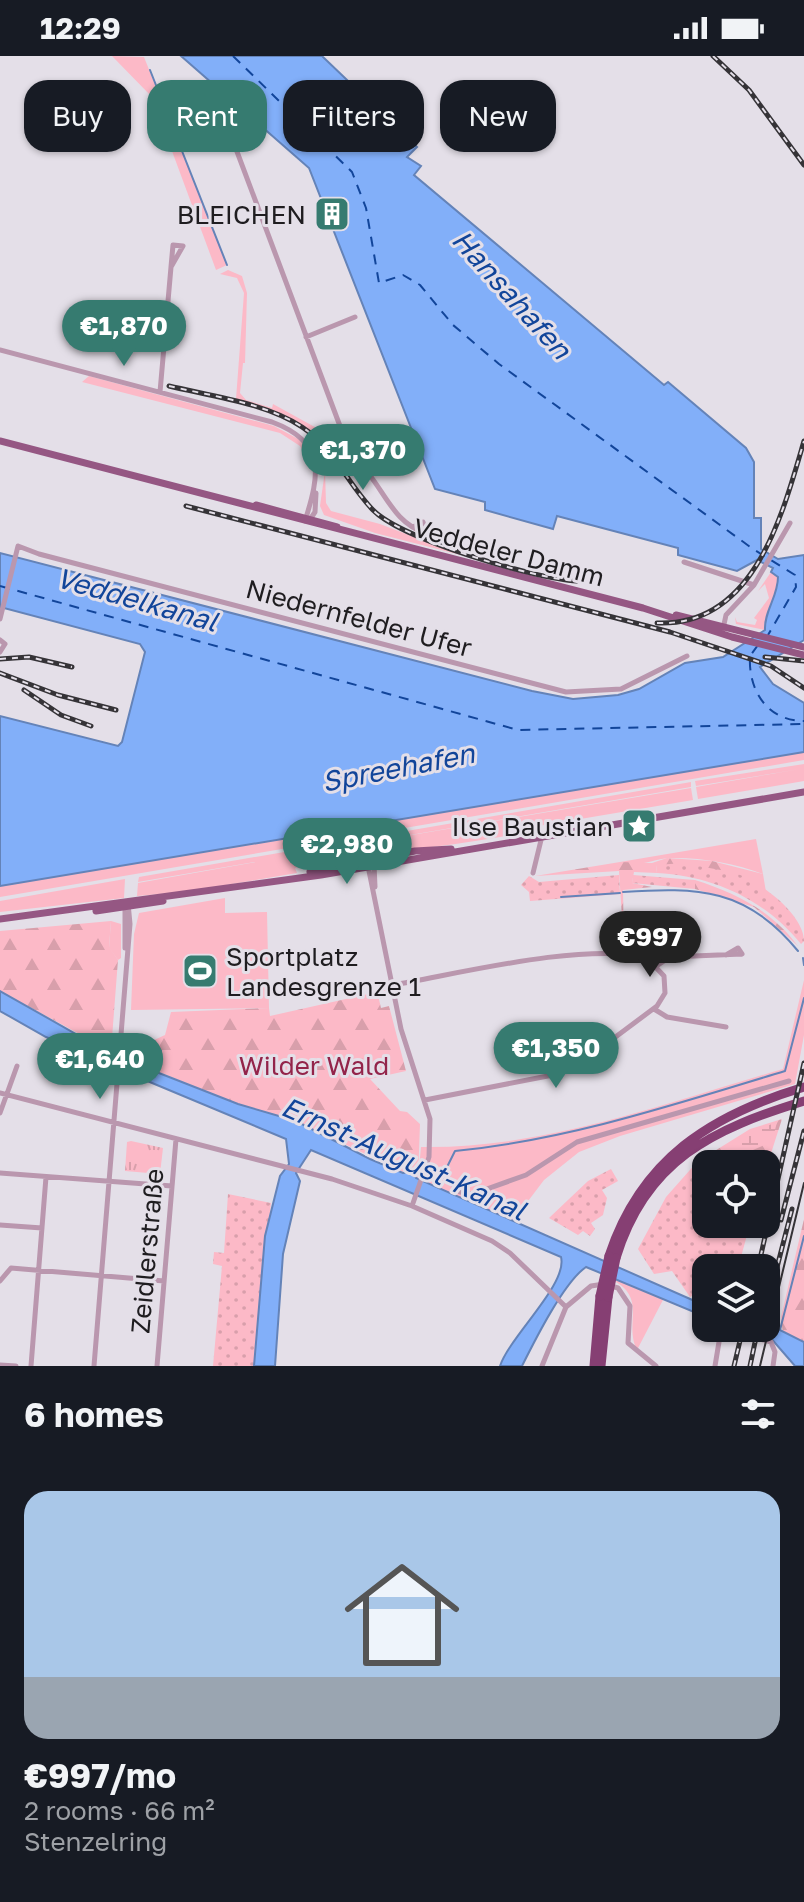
<!DOCTYPE html>
<html lang="en">
<head>
<meta charset="utf-8">
<style>
  body { margin:0; font-family:"Golos Text",sans-serif; background:#242831; color:#f1f3f6; height:100vh; display:flex; flex-direction:column; font-size:30px; white-space:nowrap }
  * { box-sizing:border-box; margin:0 }
  p { font-size:26px; color:#9ea1a6 }
  .icon { flex:none; width:44px; height:44px; fill:none; stroke:currentColor; stroke-width:2; stroke-linecap:round; stroke-linejoin:round }
  .map { position:relative; height:1310px; overflow:hidden }
  .drawer { display:flex; flex-direction:column; background:#171b24; flex:1 }
  .drawer>* { flex:none }
  .top-card { position:absolute; left:24px; top:24px; width:756px; height:72px; display:flex; gap:16px }
  .fabs { position:absolute; left:692px; top:1094px; display:grid; gap:16px }
  .fabs a { display:grid; place-items:center; width:88px; height:88px; border-radius:16px; background:#171b24; box-shadow:0 2px 6px #0004; font-size:40px }
  .price { position:absolute; translate:-50% -68px; padding:0 18px; border-radius:28px; background:#367b70; color:#fff; font-size:26px; line-height:52px; filter:drop-shadow(0 2px 4px #0008) }
  .price::after { content:''; position:absolute; left:50%; top:48px; width:24px; height:18px; margin-left:-12px; background:inherit; clip-path:polygon(0 0,100% 0,50% 100%) }
  .price.active { background:#222; color:#fff }
  ul { padding:0; list-style:none }
  li { display:grid; align-content:center; gap:16px; height:424px; padding:0 24px }
  li span { display:grid; place-items:center; height:248px; border-radius:24px; color:#555 }
  li>.icon { margin-inline-start:auto }
  span .icon { width:144px; height:144px; fill:#fffc; stroke-width:1 }
  li b { font-size:34px }
  h2 { display:flex; justify-content:space-between; align-items:center; height:96px; padding:0 24px; font-size:34px }
  .pill { padding:0 28px; border-radius:24px; background:#171b24; box-shadow:0 2px 6px #0004; font-size:28px; line-height:72px }
  .pill.active { background:#367b70; color:#fff }
  .status { display:flex; justify-content:space-between; align-items:center; height:56px; padding:0 40px; background:#171b24; direction:ltr }
  .status svg { height:22px; fill:currentColor }
  .map>svg:first-child { display:block }
  .grass { fill:#fcb9c7 }
  .forest { fill:url(#forest-firs) }
  .wetland { fill:url(#wetland-marsh) }
  .park { fill:url(#park-tufts) }
  .garden { fill:url(#garden-dots) }
  .water { fill:#82aff9; stroke:#6483b8; stroke-width:2 }
  .lines { fill:none; stroke-linecap:round; stroke-linejoin:round }
  .stream { stroke:#6483b8; stroke-width:2 }
  .ferry { stroke:#12459a; stroke-width:2; stroke-dasharray:10 8; stroke-linecap:butt }
  .minor { stroke:#ba97ae; stroke-width:5 }
  .major { stroke:#955783; stroke-width:7 }
  .highway { stroke:#863f73; stroke-width:9 }
  .tram { stroke:#353337; stroke-width:2 }
  .rail-casing { stroke:#353337; stroke-width:5 }
  .rail { stroke:#e4dfe8; stroke-width:2; stroke-dasharray:6; stroke-linecap:butt }
  .highway-bridge { stroke:#863f73; stroke-width:9 }
  .labels { text-anchor:middle; dominant-baseline:central; stroke-width:6; stroke-linejoin:round; paint-order:stroke }
  .poi-label { font-size:26px; fill:#1f1d20; stroke:#e4dfe8; text-anchor:end }
  .street-label { font-size:26px; fill:#1f1d20; stroke:#e4dfe8 }
  .park-label { font-size:26px; fill:#93244a; stroke:#e4dfe8 }
  .water-label { font-size:28px; font-style:italic; fill:#12459a; stroke:#e4dfe8 }
</style>
</head>
<body>
<div class="status"><b>12:29</b><svg viewBox="0 0 49 12"><path d="M0 12V9h3v3zM5 12V6h3v6zM10 12V3h3v9zM15 12V0h3v12zM26 1h20v11H26zM47 4h2v5h-2z"/></svg></div>
<div class="map">
<svg width="804" height="1310" viewBox="0 0 804 1310">
  <defs>
    <pattern id="forest-firs" width="22" height="20" patternUnits="userSpaceOnUse" patternTransform="scale(2)"><rect width="22" height="20" fill="#fcb9c7"/><path d="M5 1l3.5 6h-7zM16 11l3.5 6h-7z" fill="#d89fab"/></pattern>
    <pattern id="wetland-marsh" width="20" height="14" patternUnits="userSpaceOnUse" patternTransform="scale(2)"><rect width="20" height="14" fill="#fcb9c7"/><path d="M1 5h8M5 5V1M11 12h8M15 12V8" fill="none" stroke="#d89fab"/></pattern>
    <pattern id="park-tufts" width="24" height="20" patternUnits="userSpaceOnUse" patternTransform="scale(2)"><rect width="24" height="20" fill="#fcb9c7"/><path d="M3 7l-1-3M5 7V3M7 7l1-3M15 17l-1-3M17 17v-4M19 17l1-3" fill="none" stroke="#d89fab"/></pattern>
    <pattern id="garden-dots" width="8" height="8" patternUnits="userSpaceOnUse" patternTransform="scale(2)"><rect width="8" height="8" fill="#fcb9c7"/><path d="M2 2h.1M6 6h.1" fill="none" stroke="#d89fab" stroke-width="1.8" stroke-linecap="round"/></pattern>
  </defs>
  <rect width="100%" height="100%" fill="#e4dfe8"/>
  <!-- grass -->
  <path class="grass" d="M112,0l32,1 83,208 -11,5 -64,-173z
    M228,214l14,6 5,17 -2,70h-2l-3,30 6,7 26,8 1,-4 69,38 2,15 -5,2c-28,-35 -64,-42 -103,-60l8,-106 -7,-15 -17,-4z
    M89,320l185,50 28,15 9,16 -4,1 -7,-12 -20,-13 -198,-51z
    M325,415l1,32 5,8 49,13 81,31 -86,-22 -51,-18 -4,-9z
    M771,516l7,5c0,20 -15,34 -13,53l-29,-6 -1,-7 2,5 18,3 2,-5 -3,-2 15,-20 -4,-14 -7,7z
    M804,696v8l-804,137v-11z
    M804,708v17l-106,18 -2,-12 104,-18 -104,17 -1,-5z
    M691,726v5l-363,62 363,-61 2,12 -184,31 -3,5c-65,11 -131,18 -196,29l-15,3 2,5 -113,19 -47,4 1,-13 146,-26 -146,25 1,-5z
    M756,783l7,35c-28,-11 -64,-17 -94,-16 -15,1 -34,11 -49,4z
    M125,823l-1,19 -124,14v-11z
    M225,842v15l42,-1 2,96 -138,2 3,-76 5,-21z
    M111,865l10,3v34l-3,2 -9,-12z
    M804,924v55l-9,49 -175,52 -41,16 -35,28 -31,41 -95,-42 3,-32c123,2 245,-44 362,-78z
    M617,1221l47,21 -27,52c-13,-26 9,-50 -21,-68z"/>
  <!-- forest -->
  <path class="forest" d="M667,802l45,3 51,13 3,18c-41,-26 -63,-23 -110,-27l1,8 -23,-1 -2,11 20,4 -29,3 1,59 -5,-78 -84,5 85,-14 32,1z
    M695,824c41,13 77,31 103,66l-44,-39 -59,-18z
    M111,865l-2,26 9,13 -7,91 -111,-60v-60z
    M386,934l-8,5 3,13 8,-2 17,65 -36,8 30,32 7,1 13,12 -2,55 -122,-58 -58,-17 -106,-43 20,-20 13,-6 6,-23 98,-4 1,8z
    M782,1063l-16,50v-5h-26l-16,-12 3,12h-21v19h-4l-5,-21 53,-33z
    M804,1163v123l-21,-8 -2,-17z"/>
  <!-- wetland -->
  <path class="wetland" d="M777,1066l-5,20 -19,8h-13v-13z"/>
  <!-- park -->
  <path class="park" d="M131,1085l32,7 -3,26 -35,-3 2,-29z"/>
  <!-- garden -->
  <path class="garden" d="M684,807c17,4 34,6 50,10 25,7 70,41 70,68l-3,3c-36,-44 -87,-68 -144,-71l-1,-8z
    M619,819l1,19 -90,7 -1,-9 -8,-7 8,-9 10,6z
    M633,819l62,5v9l-63,-6z
    M697,1106l5,20 4,1v41h44l-12,44h-32v33l-8,-10 -8,6 -18,-26 -18,3 -16,-25 28,-52z
    M611,1113l7,12 -16,9 5,8 -4,17 -12,8 4,6 -5,7 -7,-5 -5,4 -29,-17 39,-37z
    M228,1138l43,9 -17,163h-41l9,-100 -9,-2 1,-12 10,1z"/>
  <!-- water -->
  <path class="water" d="M181,0h141l95,91 -10,10 14,9 -7,9 250,210 4,-3 78,66 8,14v56h7v31l17,10 26,-4v85l-44,27 13,17 31,19v49l-804,134v-170l118,30 4,-4 23,-90 -5,-8 -140,-37v-54l532,138 41,8 45,-4 21,-6 46,-26 38,-6 42,-27c-1,-19 13,-33 13,-53l-7,-5 2,-4 -16,-8 -20,11 -59,-16v-7l-121,-32 -4,13 -68,-19v-8l-50,-13 -126,-321z
    M0,935l113,64 125,49 58,17 74,38 33,14 9,-1 4,6 290,128v11l-120,-50c-22,15 -51,73 -64,99h-22c10,-30 68,-82 61,-109l-250,-107 -15,23 4,8 -17,73 -8,112h-21l11,-130 15,-60 9,-12 -3,-25 -165,-69 -75,-33 -46,-26z
    M737,1272l43,2 24,12v24h-9l-26,-30z"/>
  <g class="lines">
    <!-- stream -->
    <path class="stream" d="M150,14l77,195
      M623,836c75,-5 124,-4 175,59
      M561,841l59,-4
      M803,902l1,7
      M155,1017l6,-22
      M445,1115l10,-20c113,-11 221,-47 330,-80l19,-73
      M780,1274l24,-94"/>
    <!-- ferry -->
    <path class="ferry" d="M233,0l119,116 14,36 13,75 24,-8 17,10 33,40 46,39 254,185 42,26 1,12 -28,48
      M0,530l518,144 286,-6
      M758,589l-8,11c-2,34 17,65 54,65"/>
    <!-- minor -->
    <path class="minor" d="M227,69l125,333c30,20 36,64 74,75
      M306,281l49,-20
      M0,294l272,72c54,20 48,51 33,99
      M160,336l11,-125 12,-21 -10,-1 -2,22
      M315,410l31,-3 6,-5
      M309,465l6,-9 1,-19
      M413,471l10,-5 3,11
      M684,506l70,23
      M0,563l18,-73 21,8 527,138 55,-3 66,-33
      M723,573l3,-14 28,-30 36,-62
      M0,584l5,4 -5,8
      M374,808l1,23
      M368,810l33,163 29,90 -1,38 -17,49
      M533,817l9,-37
      M125,892v-42
      M726,899l12,-7 4,6
      M658,909l12,-8 72,-3
      M393,929c69,-12 187,-42 253,-28l18,19 1,17 -8,13 -71,53 -28,15 -133,26
      M654,953l13,8 59,10
      M0,1037l332,86 80,27 80,35 18,12 56,54
      M0,1057l17,-47
      M426,1113l21,9 13,14 13,2 53,-19 51,-33 212,-61
      M0,1117l172,13
      M0,1169l42,3
      M0,1225l11,-13 153,13
      M566,1251l25,-21 13,-2 14,4 12,18 -2,37 28,23
      M0,1309l16,1
      M31,1310l15,-189
      M94,1310l36,-442 -2,-21
      M157,1310l19,-227
      M542,1310l24,-59
      M715,1310l5,-30 8,-6 43,12 4,10 -2,14"/>
    <!-- major -->
    <path class="major" d="M0,385l643,167 89,29 72,18
      M256,449l81,22
      M676,559l128,32
      M310,816l105,-21 36,-2
      M96,855l67,-10
      M0,863l321,-44 483,-83"/>
    <!-- highway -->
    <path class="highway" d="M609,1200c32,-97 102,-141 195,-169
      M616,1202c30,-98 97,-129 188,-157
      M594,1310l6,-70
      M601,1310l7,-69"/>
    <!-- tram -->
    <path class="tram" d="M760,1310l44,-183"/>
    <defs>
      <path id="rail" d="M713,0l36,34 55,75
        M169,330c42,10 97,17 133,41 32,21 45,56 71,83 28,29 162,69 204,71
        M186,450l484,126 101,34 33,22
        M657,567c97,4 125,-107 147,-182
        M765,601l39,4
        M0,603l29,-2 43,10
        M0,617l58,22 58,15
        M24,634l37,25 30,11
        M781,1164l23,-89
        M758,1212l46,-205
        M766,1254l26,-101
        M734,1310l9,-38
        M750,1310l8,-38"/>
    </defs>
    <!-- rail casing -->
    <use href="#rail" class="rail-casing"/>
    <!-- rail -->
    <use href="#rail" class="rail"/>
    <!-- highway-bridge -->
    <path class="highway-bridge" d="M600,1240l9,-40
      M608,1241l8,-39"/>
  </g>
  <!-- icons -->
  <defs>
    <symbol id="building-square" viewBox="-11 -11 22 22"><rect x="-9" y="-9" width="18" height="18" rx="4" fill="#367b70" stroke="#e4dfe8"/><path d="M-4-6H4V6H1V3H-1V6H-4ZM-2.5-4.3h1.7v1.8h-1.7ZM.8-4.3h1.7v1.8H.8ZM-2.5-1h1.7V.8h-1.7ZM.8-1h1.7V.8H.8Z" fill="#fff"/></symbol>
    <symbol id="sight-square" viewBox="-11 -11 22 22"><rect x="-9" y="-9" width="18" height="18" rx="4" fill="#367b70" stroke="#e4dfe8"/><path d="M0-6L1.8-2.2L6-1.7L2.9 1.2L3.7 5.4L0 3.3L-3.7 5.4L-2.9 1.2L-6-1.7L-1.8-2.2Z" fill="#fff"/></symbol>
    <symbol id="stadium-square" viewBox="-11 -11 22 22"><rect x="-9" y="-9" width="18" height="18" rx="4" fill="#367b70" stroke="#e4dfe8"/><path d="M0-5a6.5 5 0 1 0 0 10a6.5 5 0 1 0 0-10ZM-3.5-1.8h7v3.6h-7Z" fill="#fff"/></symbol>
  </defs>
  <g fill-rule="evenodd">
    <use href="#building-square" x="312" y="138" width="40" height="40"/>
    <use href="#sight-square" x="619" y="750" width="40" height="40"/>
    <use href="#stadium-square" x="180" y="895" width="40" height="40"/>
  </g>
  <g class="labels">
    <!-- poi labels -->
    <g class="poi-label">
      <text x="306" y="158">BLEICHEN</text>
      <text x="613" y="770">Ilse Baustian</text>
      <text x="226" y="900" text-anchor="start">Sportplatz<tspan x="226" dy="30">Landesgrenze 1</tspan></text>
    </g>
    <!-- street labels -->
    <g class="street-label">
      <text transform="translate(509 496) rotate(15)">Veddeler Damm</text>
      <text transform="translate(359 562) rotate(15)">Niedernfelder Ufer</text>
      <text transform="translate(147 1195) rotate(-85)">Zeidlerstraße</text>
    </g>
    <!-- park labels -->
    <g class="park-label">
      <text x="314" y="1009">Wilder Wald</text>
    </g>
    <!-- water labels -->
    <g class="water-label">
      <text transform="translate(512 238) rotate(48)">Hansahafen</text>
      <text transform="translate(137 543) rotate(16)">Veddelkanal</text>
      <text transform="translate(398 711) rotate(-11)">Spreehafen</text>
      <text transform="translate(404 1102) rotate(24)">Ernst-August-Kanal</text>
    </g>
  </g>
</svg>
<div class="fabs">
<a><svg class="icon" aria-label="locate" viewBox="0 0 24 24"><circle cx="12" cy="12" r="6"/><path d="M12 2v4M12 18v4M2 12h4M18 12h4"/></svg></a>
<a><svg class="icon" aria-label="layers" viewBox="0 0 24 24"><path d="M12 4l9 5-9 5-9-5zM3 14l9 5 9-5"/></svg></a>
</div>
<b class="price" style="left:124px;top:312px">€1,870</b>
<b class="price" style="left:363px;top:436px">€1,370</b>
<b class="price" style="left:347px;top:830px">€2,980</b>
<b class="price active" style="left:650px;top:923px">€997</b>
<b class="price" style="left:556px;top:1034px">€1,350</b>
<b class="price" style="left:100px;top:1045px">€1,640</b>
<div class="top-card">
<a class="pill">Buy</a>
<a class="pill active">Rent</a>
<a class="pill">Filters</a>
<a class="pill">New</a>
</div>
</div>
<section class="drawer">
<h2>6 homes<svg class="icon" aria-label="filters" viewBox="0 0 24 24"><path d="M4 7h16M4 17h16"/><circle cx="9" cy="7" r="2"/><circle cx="15" cy="17" r="2"/></svg></h2>
<ul>
<li><span style="background:linear-gradient(#a9c7e8 75%,#9aa5b1 0)"><svg class="icon" aria-label="home" viewBox="0 0 24 24"><path d="M3 11l9-7 9 7M6 9v11h12V9"/></svg></span><div><b>€997/mo</b><p>2 rooms · 66 m²</p><p>Stenzelring</p></div></li>
</ul>
</section>
</body>
</html>
